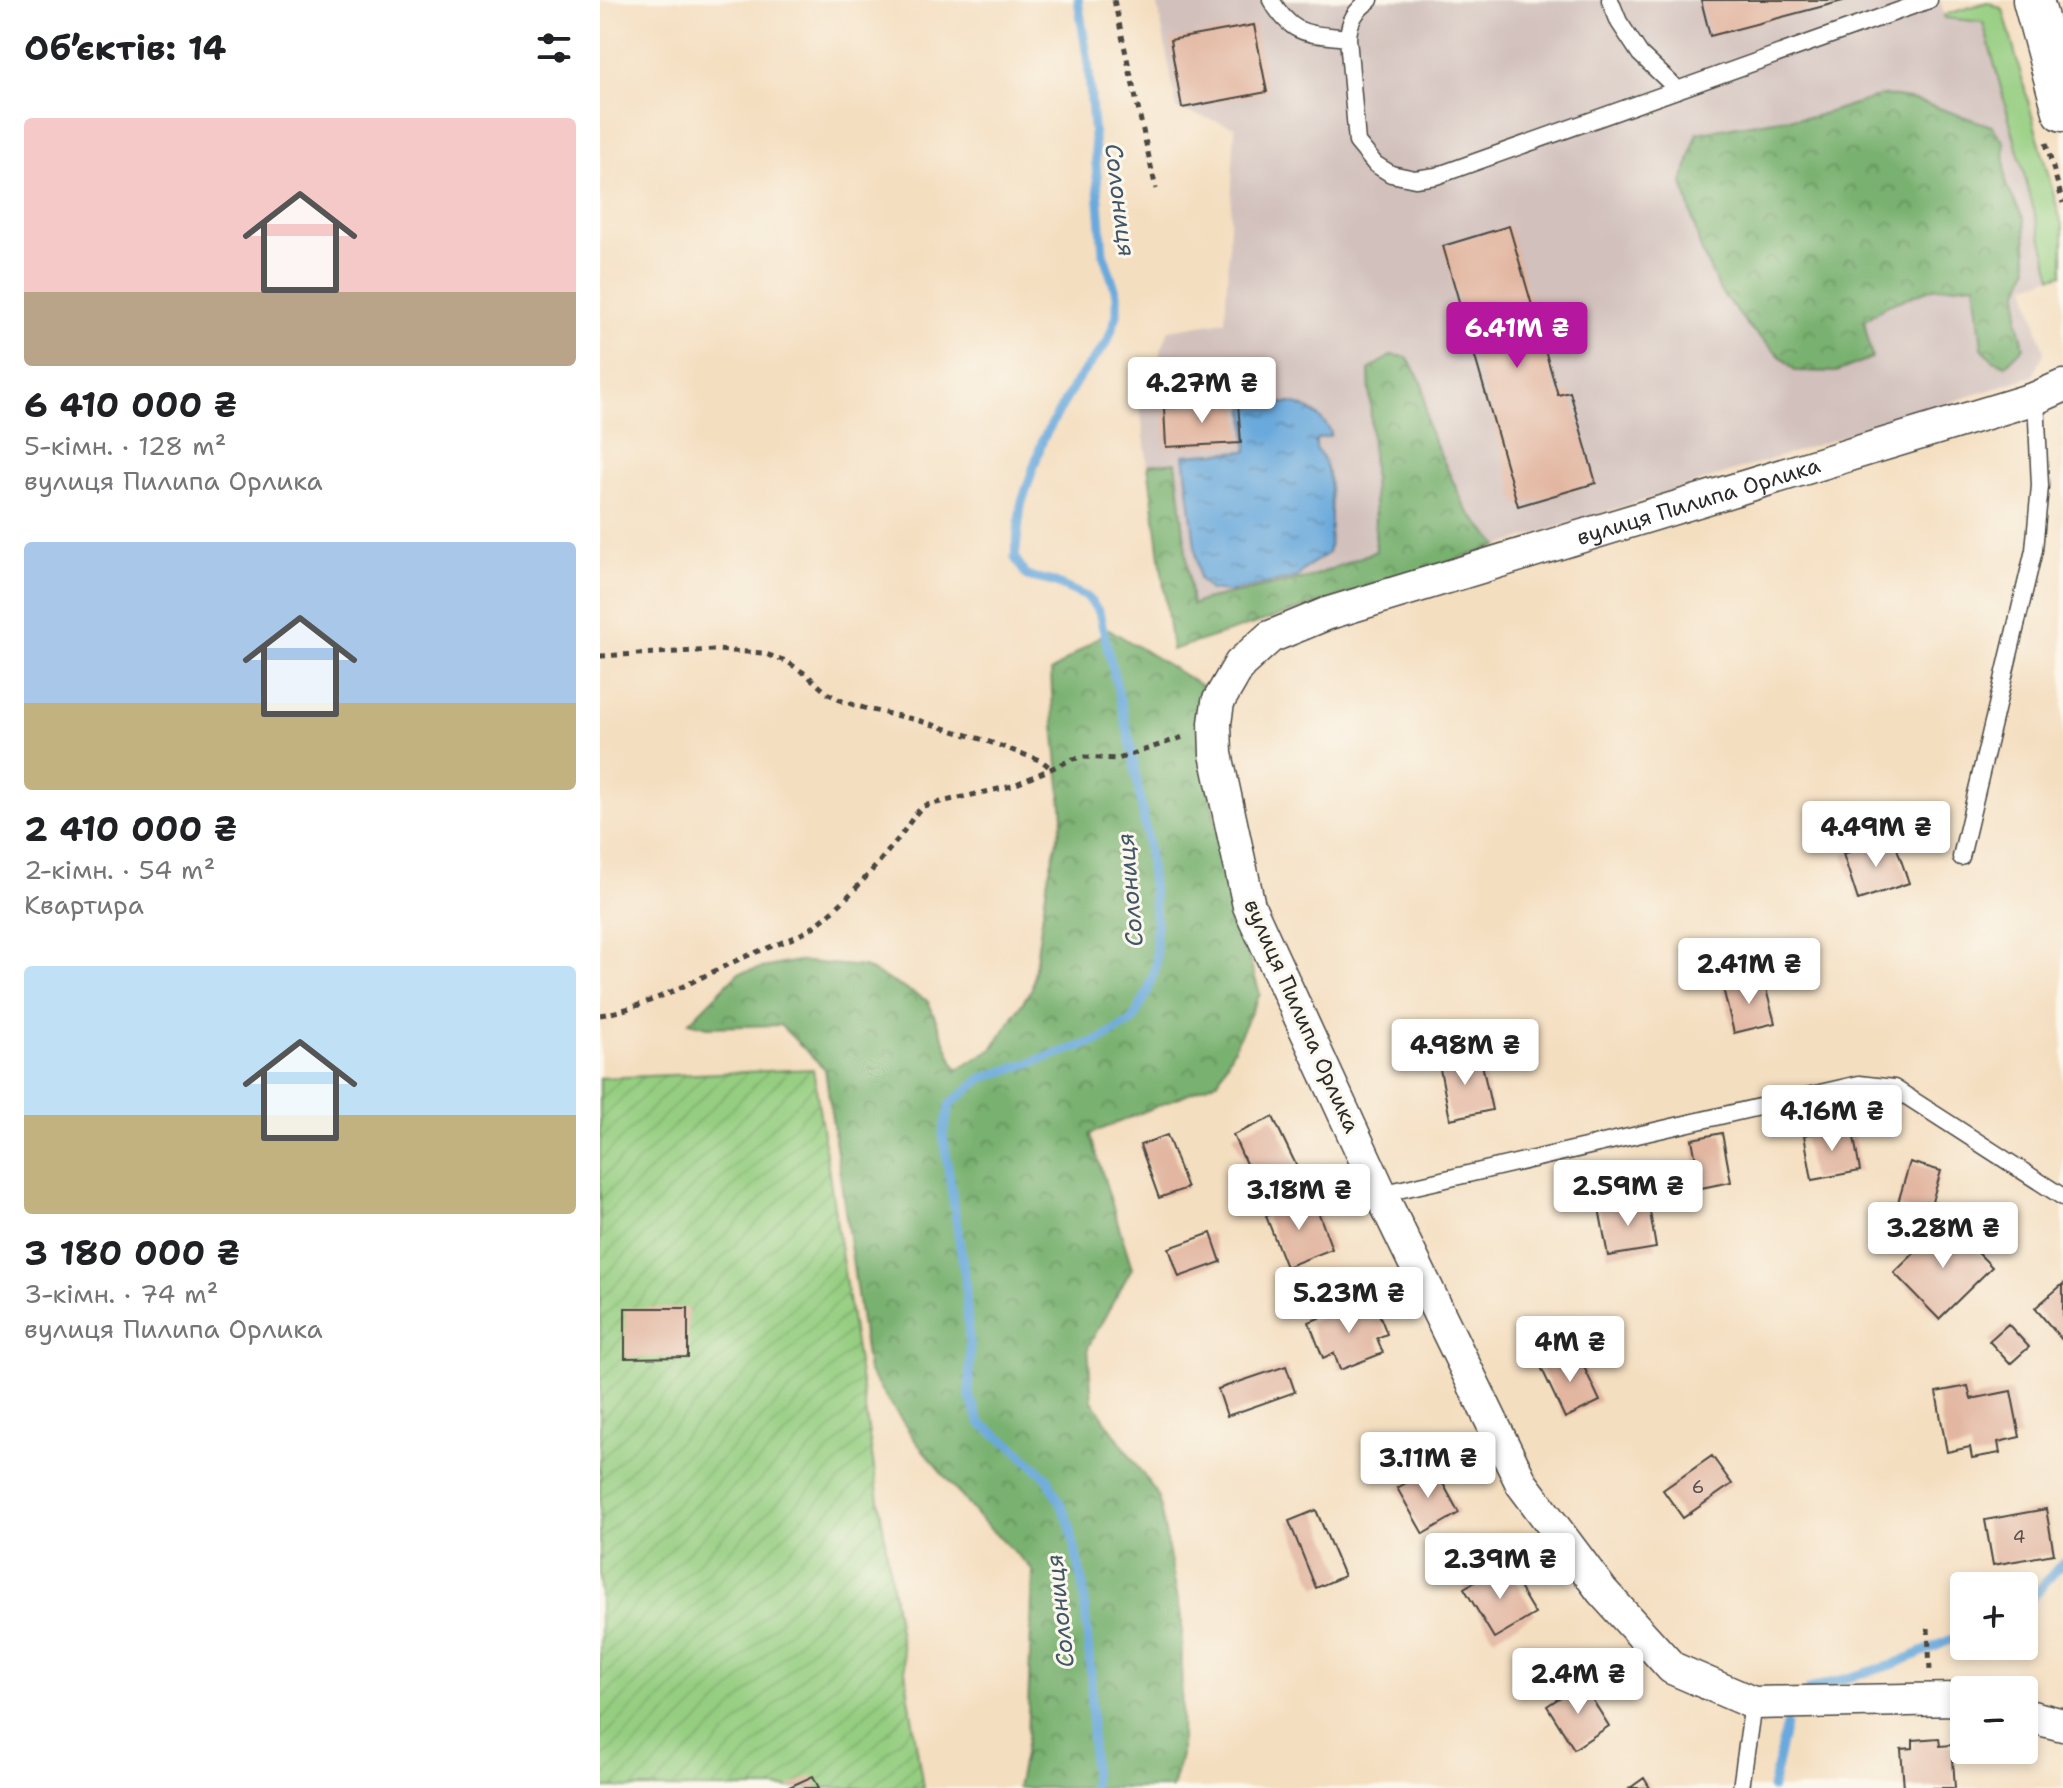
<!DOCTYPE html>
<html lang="uk">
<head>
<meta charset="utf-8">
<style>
  body { margin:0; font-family:"Shantell Sans",sans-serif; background:#f2f2f2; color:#202124; height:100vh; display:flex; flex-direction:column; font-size:30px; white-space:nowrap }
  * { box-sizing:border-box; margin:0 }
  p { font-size:26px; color:#757577 }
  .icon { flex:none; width:44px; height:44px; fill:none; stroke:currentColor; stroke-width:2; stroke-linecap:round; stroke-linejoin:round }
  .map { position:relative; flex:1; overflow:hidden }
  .drawer { display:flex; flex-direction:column; background:#fff; width:600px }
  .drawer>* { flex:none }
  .controls { position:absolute; left:1350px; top:1572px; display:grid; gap:16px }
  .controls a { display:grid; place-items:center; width:88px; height:88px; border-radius:8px; background:#fff; box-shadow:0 4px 12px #0003; font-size:40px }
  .price { position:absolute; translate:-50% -68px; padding:0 18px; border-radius:8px; background:#fff; color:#222; font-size:26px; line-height:52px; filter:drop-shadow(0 2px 4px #0008) }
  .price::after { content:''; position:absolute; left:50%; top:48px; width:24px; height:18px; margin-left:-12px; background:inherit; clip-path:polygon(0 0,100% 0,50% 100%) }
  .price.selected { background:#b5179e; color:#fff }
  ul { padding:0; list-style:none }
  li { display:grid; align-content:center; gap:16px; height:424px; padding:0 24px }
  li span { display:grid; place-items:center; height:248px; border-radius:8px; color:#555 }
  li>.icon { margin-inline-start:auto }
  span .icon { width:144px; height:144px; fill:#fffc; stroke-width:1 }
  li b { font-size:34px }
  h2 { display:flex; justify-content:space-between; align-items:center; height:96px; padding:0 24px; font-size:34px }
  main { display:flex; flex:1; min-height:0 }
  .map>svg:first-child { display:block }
  .industrial { fill:#d1c0bc }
  .grass { fill:#95ce81; stroke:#607c56; stroke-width:2 }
  .forest { fill:url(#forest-crowns); stroke:#526e4d; stroke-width:2 }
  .garden { fill:url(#garden-furrows); stroke:#607c56; stroke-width:2 }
  .water { fill:url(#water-ripples); stroke:#4a6a84; stroke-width:2 }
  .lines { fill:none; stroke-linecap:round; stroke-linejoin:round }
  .stream { stroke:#69a9dc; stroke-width:9 }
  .building { fill:#e2b6a0 }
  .service-casing { stroke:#494641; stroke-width:19 }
  .minor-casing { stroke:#494641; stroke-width:35 }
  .tertiary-casing { stroke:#494641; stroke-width:43 }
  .path { stroke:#494641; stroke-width:5; stroke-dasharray:6 6; stroke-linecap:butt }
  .service { stroke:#fff; stroke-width:16 }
  .minor { stroke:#fff; stroke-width:32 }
  .tertiary { stroke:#fff; stroke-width:40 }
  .labels { text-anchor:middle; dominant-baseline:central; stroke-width:6; stroke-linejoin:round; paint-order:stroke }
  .number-label { font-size:18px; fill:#594e48 }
  .street-label { font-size:22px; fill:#2b2b2b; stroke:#fbf7ec }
  .water-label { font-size:24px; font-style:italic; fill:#415769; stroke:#fbf7ec }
</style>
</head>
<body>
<main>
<section class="drawer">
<h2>Об’єктів: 14<svg class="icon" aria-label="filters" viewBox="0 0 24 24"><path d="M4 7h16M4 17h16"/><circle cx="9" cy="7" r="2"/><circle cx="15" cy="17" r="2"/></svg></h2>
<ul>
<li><span style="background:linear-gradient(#f6c9c9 70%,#b9a48a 0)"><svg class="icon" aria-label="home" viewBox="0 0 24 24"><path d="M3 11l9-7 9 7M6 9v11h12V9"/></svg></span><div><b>6 410 000 ₴</b><p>5-кімн. · 128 m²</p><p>вулиця Пилипа Орлика</p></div></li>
<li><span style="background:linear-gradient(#a9c7e8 65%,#c2b280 0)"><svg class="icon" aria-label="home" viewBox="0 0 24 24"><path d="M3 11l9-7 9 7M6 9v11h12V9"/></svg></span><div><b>2 410 000 ₴</b><p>2-кімн. · 54 m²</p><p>Квартира</p></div></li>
<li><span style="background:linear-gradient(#bfe0f5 60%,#c2b280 0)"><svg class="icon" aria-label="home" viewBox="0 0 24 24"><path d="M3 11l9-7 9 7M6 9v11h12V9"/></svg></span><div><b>3 180 000 ₴</b><p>3-кімн. · 74 m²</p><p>вулиця Пилипа Орлика</p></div></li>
</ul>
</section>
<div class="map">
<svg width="1463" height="1788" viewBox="0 0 1463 1788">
  <defs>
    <pattern id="forest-crowns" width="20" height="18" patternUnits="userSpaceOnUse" patternTransform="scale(2)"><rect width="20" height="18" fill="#78b16f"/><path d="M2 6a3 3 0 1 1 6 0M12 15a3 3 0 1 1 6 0" fill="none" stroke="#63905b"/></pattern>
    <pattern id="garden-furrows" width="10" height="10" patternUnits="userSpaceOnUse" patternTransform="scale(2)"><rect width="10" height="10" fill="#95ce81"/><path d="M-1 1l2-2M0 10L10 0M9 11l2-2" fill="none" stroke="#81b170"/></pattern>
    <pattern id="water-ripples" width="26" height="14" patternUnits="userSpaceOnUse" patternTransform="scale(2)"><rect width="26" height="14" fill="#69a9dc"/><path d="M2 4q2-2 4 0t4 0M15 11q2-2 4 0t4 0" fill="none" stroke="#578ab3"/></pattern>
  </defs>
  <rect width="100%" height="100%" fill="#fbf7ec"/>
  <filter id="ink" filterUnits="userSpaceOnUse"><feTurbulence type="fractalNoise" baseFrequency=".0125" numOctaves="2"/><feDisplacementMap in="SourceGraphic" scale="16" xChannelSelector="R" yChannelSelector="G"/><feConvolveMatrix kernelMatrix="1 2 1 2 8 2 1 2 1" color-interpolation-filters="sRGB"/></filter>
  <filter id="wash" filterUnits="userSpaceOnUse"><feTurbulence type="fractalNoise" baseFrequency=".006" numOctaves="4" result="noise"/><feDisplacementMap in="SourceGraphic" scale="32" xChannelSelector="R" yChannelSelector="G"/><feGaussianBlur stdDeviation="1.8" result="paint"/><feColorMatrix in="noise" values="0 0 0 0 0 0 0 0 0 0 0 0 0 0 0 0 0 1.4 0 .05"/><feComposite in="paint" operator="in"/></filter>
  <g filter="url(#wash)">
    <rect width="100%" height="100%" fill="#f4dec0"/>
    <!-- industrial -->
    <path class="industrial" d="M557,0h783l5,18 38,4 69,255 -26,8 18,68 -11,23 -861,274 -32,-244 29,-76 56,-9 10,-194 -58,-18z"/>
    <!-- grass -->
    <path class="grass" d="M1387,2l16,7 60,220v45l-11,3 -69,-255 -38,-4 -1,-3z"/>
    <!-- forest -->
    <path class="forest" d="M1283,95l32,5 77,26 12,16 2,43 18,34 4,48 -9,24 -1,29 6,27 -18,18 -13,-5 -11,-12 -7,-64 -42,4 -47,18 -22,15 8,37 -36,14 -40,-1 -47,-44 -29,-36 -19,-41 -18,-67 14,-50 83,-14 33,-2z
      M792,355l15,2 16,27 5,44 38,81 33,37 -327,104 -24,-185 28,-3 16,143 12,-5 107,-23 65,-26 -7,-181z
      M509,629l96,59 -2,74 31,146 26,86 -42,87 -128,53 42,134 -44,79 4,54 66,95 24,125 -1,134 -9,33h-155l10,-49 6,-169 -52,-50 -64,-77 -49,-72 -43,-302 -45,-44 -72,2 -19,-5 49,-49 59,-12 67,6 64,34 29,69 35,-21 40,-61 16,-111 15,-60 -10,-103 -2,-42z"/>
    <!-- garden -->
    <path class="garden" d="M213,1069l110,719h-323v-710z"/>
    <!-- water -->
    <path class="water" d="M691,403c19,5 30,12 40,29l-1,4 -14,3v10c2,3 6,7 8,11 9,20 8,71 4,93 -11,9 -23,12 -30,24l-70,15 -18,-2 -11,-11 -15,-124 63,-4 -2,-46z"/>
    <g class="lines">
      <!-- stream -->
      <path class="stream" d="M478,0l10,62 15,191 14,41v21l-10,28 -30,37 -34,59 -22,66 -6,53 12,18 26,6 34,15 12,15 31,129 17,97 9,84v44l-9,27 -15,28 -32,19 -117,38 -33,26 -7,30 22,144 5,80 -1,37 11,28 34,24 34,32 21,43 14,63 8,93 2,110
        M1424,1607l39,-45
        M1209,1689l83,-24 72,-31
        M1172,1788l14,-63"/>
    </g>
    <g id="blocks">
      <!-- building -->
      <path class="building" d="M1101,0h141l1,1 -133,35z
        M654,25l13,67 -85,16 -12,-68z
        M909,226l49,169 12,-3 26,91 -78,23 -75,-260z
        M638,403l3,40 -75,4 -2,-39z
        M1293,837l16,46 -51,17 -15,-46z
        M1163,978l12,45 -41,10 -11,-45z
        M880,1055l12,55 -42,9 -11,-55z
        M673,1117l24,50 -41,19 -23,-51z
        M1252,1126l8,45 -48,9 -8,-45z
        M1122,1133l9,49 -30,6 -9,-49z
        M567,1135l20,53 -28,10 -19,-53z
        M1310,1162l31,9 -13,44 -31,-9z
        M713,1198l19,51 -46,18 -20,-51z
        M1048,1200l8,48 -48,8 -9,-48z
        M1347,1221l45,46 -53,52 -45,-46z
        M611,1233l10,29 -42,15 -10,-29z
        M1463,1284v57l-28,-33z
        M762,1300l6,15 10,-4 9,23 -10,4 6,15 -43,17 -6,-17 -11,5 -14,-36z
        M25,1308h63v49l-63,1z
        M1408,1324l21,23 -19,17 -21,-23z
        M976,1350l24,51 -35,17 -24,-51z
        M686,1366l9,26 -68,24 -9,-27z
        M1368,1386l3,13 40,-8 9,46 -22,5 2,11 -28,5 -2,-11 -23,5 -11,-60z
        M1112,1456l20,28 -49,34 -20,-28z
        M834,1467l25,46 -36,21 -26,-46z
        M1446,1509l8,45 -61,11 -8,-45z
        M716,1510l28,66 -28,12 -27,-67z
        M905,1564l30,50 -41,24 -30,-50z
        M982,1683l27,43 -35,23 -27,-43z
        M1339,1738l1,8 12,-1 3,43h-51l-3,-39 12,-1v-8z
        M213,1776l6,12h-32z
        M1044,1778l6,10h-20z"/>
    </g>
  </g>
  <g filter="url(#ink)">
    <use href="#blocks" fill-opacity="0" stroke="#494641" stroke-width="2"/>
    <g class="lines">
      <defs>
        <path id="service" d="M671,0c23,38 37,33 77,38
          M770,0c-14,10 -21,20 -22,38l9,104 18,22 16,10 24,5 21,-3 493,-176
          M1010,0l9,22 21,32 38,36
          M1361,857l73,-307 6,-64 -4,-88
          M781,1194l478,-110 35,4 169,109
          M1141,1788l12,-85"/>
        <g id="minor">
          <path id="s1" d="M1364,1700l-8,-1 -203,4 -81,-35 -70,-77 -80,-107 -141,-290 -132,-288 -33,-152 -1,-31 3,-21 22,-38 30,-27 56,-23 710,-216 27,-12"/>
          <path d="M1424,1715l39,10"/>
        </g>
        <path id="tertiary" d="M1433,0l30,111"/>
      </defs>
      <!-- service casing -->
      <use href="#service" class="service-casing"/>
      <!-- minor casing -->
      <use href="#minor" class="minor-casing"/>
      <!-- tertiary casing -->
      <use href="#tertiary" class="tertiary-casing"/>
      <!-- path -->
      <path class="path" d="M514,0l42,189
        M1446,143l17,60
        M0,656l115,-6 48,3 23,8 21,14 20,18 15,8 25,8 50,11 67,20 58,21 11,9
        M0,1015c55,-9 103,-41 154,-62 23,-9 48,-16 67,-32 25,-20 52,-51 72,-76 11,-12 18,-27 30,-39l89,-20 61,-27 11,-2 34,2 68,-23
        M1328,1628l2,43"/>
      <!-- service -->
      <use href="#service" class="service"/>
      <!-- minor -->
      <use href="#minor" class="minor"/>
      <!-- tertiary -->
      <use href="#tertiary" class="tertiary"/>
    </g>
  </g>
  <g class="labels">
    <!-- number labels -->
    <g class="number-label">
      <text x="1098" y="1487">6</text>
      <text x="1419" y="1537">4</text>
    </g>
    <!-- street labels -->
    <g class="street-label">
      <text stroke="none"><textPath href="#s1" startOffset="1918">вулиця Пилипа Орлика</textPath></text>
      <text transform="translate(702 1016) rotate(66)">вулиця Пилипа Орлика</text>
    </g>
    <!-- water labels -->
    <g class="water-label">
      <text transform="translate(520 200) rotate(83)">Солониця</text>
      <text transform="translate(530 890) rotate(-95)">Солониця</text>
      <text transform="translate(460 1611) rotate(-96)">Солониця</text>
    </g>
  </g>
</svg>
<div class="controls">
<a>+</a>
<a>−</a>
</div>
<b class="price selected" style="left:917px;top:370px">6.41M ₴</b>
<b class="price" style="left:602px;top:425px">4.27M ₴</b>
<b class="price" style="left:1276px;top:869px">4.49M ₴</b>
<b class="price" style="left:1149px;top:1006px">2.41M ₴</b>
<b class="price" style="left:865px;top:1087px">4.98M ₴</b>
<b class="price" style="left:1232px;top:1153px">4.16M ₴</b>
<b class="price" style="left:1028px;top:1228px">2.59M ₴</b>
<b class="price" style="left:699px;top:1232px">3.18M ₴</b>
<b class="price" style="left:1343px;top:1270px">3.28M ₴</b>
<b class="price" style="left:749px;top:1335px">5.23M ₴</b>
<b class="price" style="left:970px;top:1384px">4M ₴</b>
<b class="price" style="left:828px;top:1500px">3.11M ₴</b>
<b class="price" style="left:900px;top:1601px">2.39M ₴</b>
<b class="price" style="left:978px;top:1716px">2.4M ₴</b>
</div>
</main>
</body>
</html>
